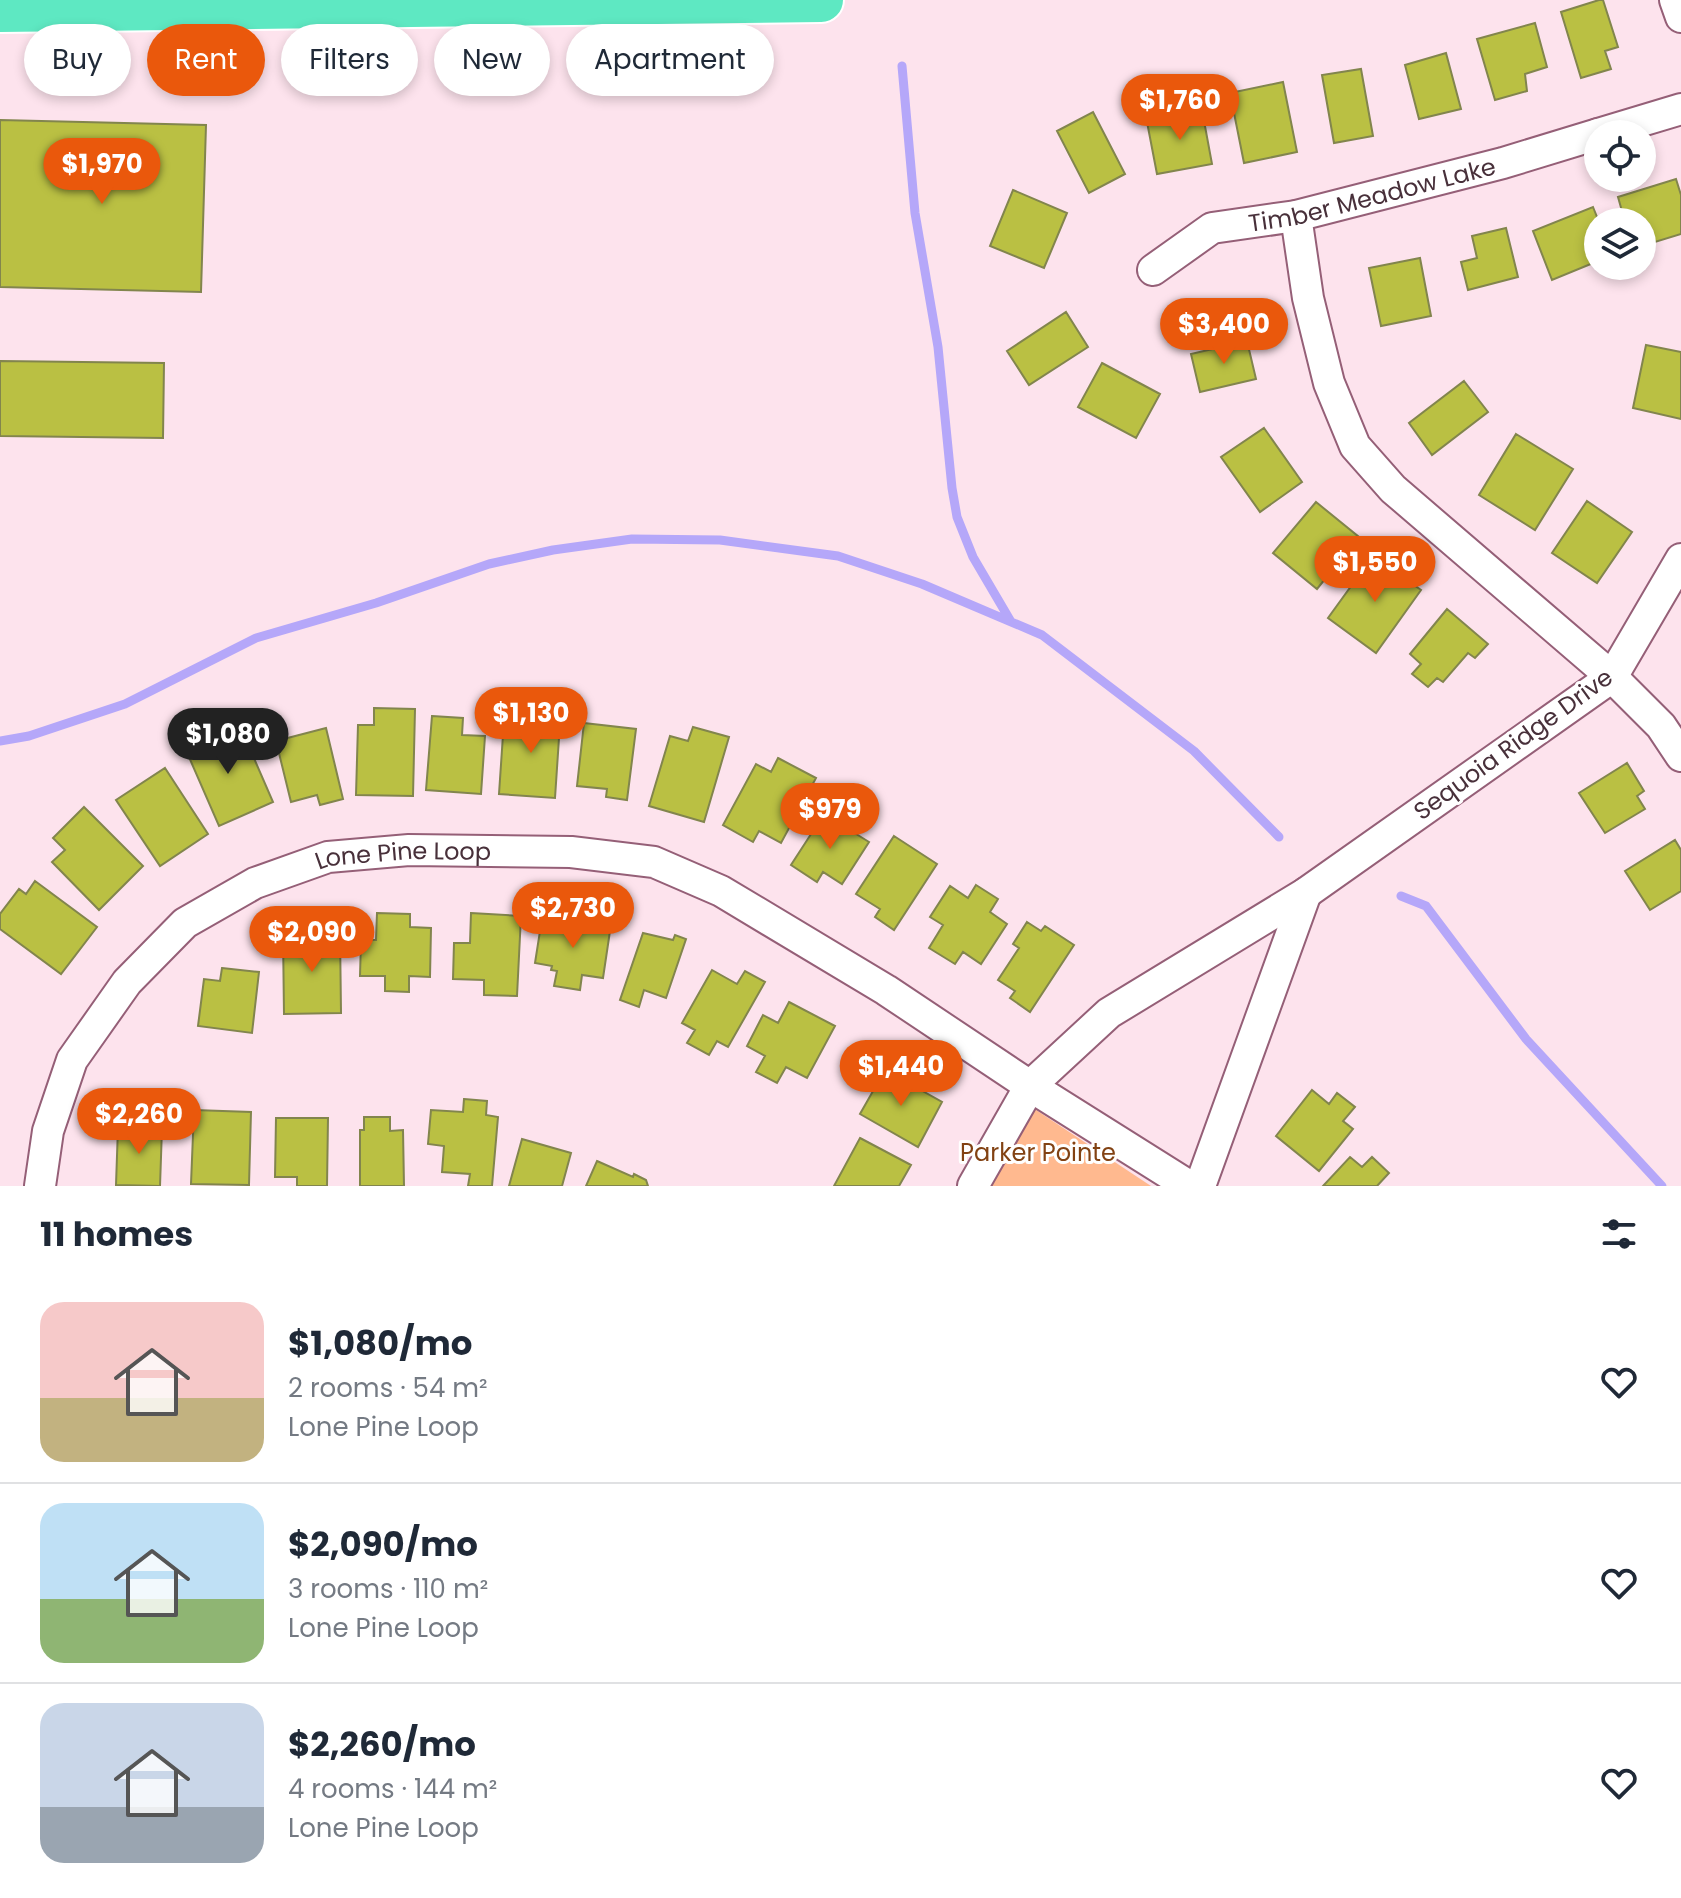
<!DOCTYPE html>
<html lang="en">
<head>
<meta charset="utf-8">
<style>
  body { margin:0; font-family:Poppins,sans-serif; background:#f6f6f7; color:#1f2937; height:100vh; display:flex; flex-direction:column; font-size:30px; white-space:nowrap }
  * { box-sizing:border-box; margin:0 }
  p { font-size:26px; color:#747a83 }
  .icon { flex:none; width:44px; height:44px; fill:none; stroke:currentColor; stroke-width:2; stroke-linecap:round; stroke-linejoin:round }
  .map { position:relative; height:1186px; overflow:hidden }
  .details { display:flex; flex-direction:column; background:#fff; flex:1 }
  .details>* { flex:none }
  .guide { position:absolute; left:24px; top:24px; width:800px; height:72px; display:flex; gap:16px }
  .buttons { position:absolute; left:1584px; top:120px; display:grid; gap:16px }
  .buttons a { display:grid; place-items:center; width:72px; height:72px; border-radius:50%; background:#fff; box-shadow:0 4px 12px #0003; font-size:40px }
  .price { position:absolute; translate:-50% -68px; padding:0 18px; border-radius:28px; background:#ea580c; color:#fff; font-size:26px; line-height:52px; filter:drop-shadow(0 2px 4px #0008) }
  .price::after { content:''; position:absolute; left:50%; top:48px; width:24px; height:18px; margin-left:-12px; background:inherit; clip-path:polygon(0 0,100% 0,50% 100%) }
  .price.selected { background:#222; color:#fff }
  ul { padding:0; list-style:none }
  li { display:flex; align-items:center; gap:24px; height:200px; padding:0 40px }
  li+li { border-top:2px solid #e0e1e3 }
  li span { display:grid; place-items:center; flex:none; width:224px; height:160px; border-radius:24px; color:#555 }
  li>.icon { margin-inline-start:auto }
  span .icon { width:96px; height:96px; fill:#fffc; stroke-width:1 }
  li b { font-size:34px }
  h2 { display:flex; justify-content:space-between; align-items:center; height:96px; padding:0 40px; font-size:34px }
  .tag { padding:0 28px; border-radius:36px; background:#fff; box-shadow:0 4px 12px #0003; font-size:28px; line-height:72px }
  .tag.selected { background:#ea580c; color:#fff }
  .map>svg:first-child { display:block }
  .green { fill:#ffb98f }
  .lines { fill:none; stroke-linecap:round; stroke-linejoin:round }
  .stream { stroke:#b5a7f9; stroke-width:9 }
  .building { fill:#bac043; stroke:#82854d; stroke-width:2 }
  .street-casing { stroke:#955f77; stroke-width:34 }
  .highway-casing { stroke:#fff; stroke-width:48 }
  .street { stroke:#fff; stroke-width:30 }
  .highway { stroke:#5ee8c2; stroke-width:44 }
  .labels { text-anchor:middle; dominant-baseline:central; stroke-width:6; stroke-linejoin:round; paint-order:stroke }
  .street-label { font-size:24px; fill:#48303a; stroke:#fff }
  .park-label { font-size:24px; fill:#824213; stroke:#fff }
</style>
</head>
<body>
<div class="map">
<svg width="1681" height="1186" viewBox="0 0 1681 1186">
  <rect width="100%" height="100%" fill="#fde3ed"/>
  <!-- green -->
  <path class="green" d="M1027,1104l124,82h-169z"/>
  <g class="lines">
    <!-- stream -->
    <path class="stream" d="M902,66l13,147 23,134 14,141 5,29 16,40 37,63
      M0,741l29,-5 96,-32 131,-66 120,-35 113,-39 64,-14 79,-11 88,1 118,16 84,28 120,51 152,116 85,86
      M1401,896l25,10 100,133 136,147"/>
  </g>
  <!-- building -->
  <path class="building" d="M1599,0h4l15,47 -13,4 6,18 -30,9 -20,-66z
    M1535,23l12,44 -22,7 2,17 -32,9 -18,-61z
    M1446,53l15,56 -42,10 -14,-54z
    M1361,69l12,67 -39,7 -12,-68z
    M1283,82l14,70 -53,11 -14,-70z
    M1202,110l10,54 -55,10 -10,-52z
    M1093,112l32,62 -36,19 -32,-62z
    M0,120l206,5 -5,167 -201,-5z
    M1676,179l5,16v39l-39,12v-24h-17l-7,-25z
    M1013,190l54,23 -23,55 -54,-22z
    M1593,207l6,15 -1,39 -46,19 -19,-49z
    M1506,228l12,49 -50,13 -7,-28 16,-4 -5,-22z
    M1420,258l11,58 -50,10 -12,-58z
    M1066,312l22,35 -59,38 -22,-34z
    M1247,341l9,38 -56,13 -9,-38z
    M1646,345l35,7v67l-48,-11z
    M0,361l164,2 -1,75 -163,-2z
    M1102,363l58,31 -24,44 -58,-31z
    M1464,381l24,31 -56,43 -23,-32z
    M1264,428l38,54 -42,30 -39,-55z
    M1516,434l57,35 -38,61 -56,-35z
    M1587,501l45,31 -35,51 -45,-30z
    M1316,502l43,35 -42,52 -44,-36z
    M1373,556l48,34 -45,63 -48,-35z
    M1447,609l41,35 -13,14 -7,-5 -25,29 -6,-4 -9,9 -16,-13 9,-10 -11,-10z
    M534,706l27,2 -6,90 -56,-4 5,-74 29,2z
    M374,708l41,1 -2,87 -57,-1 2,-70h16z
    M432,716l31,2 -1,17 23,1 -4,58 -55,-4z
    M584,723l52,6 -9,71 -21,-3 1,-8 -30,-3z
    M693,727l36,10 -25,85 -55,-16 21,-70 18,5z
    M326,728l17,71 -23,6 -3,-10 -26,7 -15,-61z
    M209,729l6,16 28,-12 30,69 -54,24 -37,-85z
    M778,758l38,20 -35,65 -22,-12 -6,11 -30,-17 33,-61 15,8z
    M1627,763l17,28 -7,5 8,13 -40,24 -26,-40z
    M165,768l43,66 -48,32 -44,-66z
    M84,807l59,59 -44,44 -47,-48 13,-12 -12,-12z
    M824,814l45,28 -27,42 -19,-12 -6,10 -26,-17z
    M894,836l43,28 -43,66 -19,-13 5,-8 -24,-15z
    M1675,840l6,10v41l-31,19 -25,-39z
    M35,881l62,46 -36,47 -61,-45v-15l19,-25 7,5z
    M976,885l22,14 -8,13 17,12 -26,40 -18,-12 -8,12 -26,-16 14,-23 -13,-8 20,-31 18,12z
    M559,909l31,5 -2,14 22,3 -7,47 -21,-3 -2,15 -26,-4 3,-15 -6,-1 1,-4 -17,-3 5,-32 15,2z
    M377,913l33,1v13l21,1 -1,49 -21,-1v16l-24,-1v-15h-25l1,-36h15z
    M471,913l50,3 -4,80 -33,-1v-15l-31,-1 1,-36h16z
    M1027,922l14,9 4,-5 29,19 -44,67 -20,-14 5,-7 -17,-11 21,-32 -6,-4z
    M340,933l1,80 -57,1 -1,-80z
    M643,933l30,7 2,-5 11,4 -20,59 -22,-8 -5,17 -19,-7z
    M222,968l37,4 -7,61 -54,-7 6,-47 16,2z
    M712,970l25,14 8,-13 20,11 -37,65 -11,-6 -8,14 -22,-12 8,-13 -13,-7z
    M789,1002l46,24 -28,52 -21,-11 -9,16 -21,-11 9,-16 -18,-10 16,-31 15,8z
    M885,1070l57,32 -24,45 -58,-33z
    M1312,1090l17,14 8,-11 18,14 -12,14 10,8 -34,42 -43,-35z
    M464,1099l23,2 -1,14 12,2 -6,69h-24l2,-12 -28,-2 2,-26 -16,-2 3,-34 32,2z
    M194,1110l57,2 -2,73 -58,-1z
    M364,1117h26v14l13,-1 1,56h-44v-56h4z
    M276,1118h52l-1,68h-30v-9h-22z
    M118,1127l44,1 -2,58 -44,-1z
    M860,1138l51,27 -12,21h-65z
    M522,1139l49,14 -9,33h-53z
    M1350,1157l12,10 10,-10 17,16 -12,13h-54z
    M597,1161l36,16 1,-3 12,6 2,6h-62z"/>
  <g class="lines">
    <defs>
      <g id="street">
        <path d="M1675,0l6,17"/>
        <path d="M1598,134l83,-25"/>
        <path d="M1296,216l12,82 21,85 26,63 38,43 219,188 49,49 20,30"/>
        <path id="s1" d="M1153,270l59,-42 84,-12 207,-53 95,-29"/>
        <path id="s2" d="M40,1186l8,-55 24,-71 55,-78 58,-59 70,-40 73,-26 81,-7 162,2 83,10 67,29 165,99 144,96 159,100"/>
        <path d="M973,1186l57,-100 79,-73 197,-120 306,-216 69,-118"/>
        <path d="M1200,1186l106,-293"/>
      </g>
      <path id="highway" d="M0,10l821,-10"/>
    </defs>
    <!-- street casing -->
    <use href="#street" class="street-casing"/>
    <!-- highway casing -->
    <use href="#highway" class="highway-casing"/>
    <!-- street -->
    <use href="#street" class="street"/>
    <!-- highway -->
    <use href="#highway" class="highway"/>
  </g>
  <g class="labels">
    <!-- street labels -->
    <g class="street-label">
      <text stroke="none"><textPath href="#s1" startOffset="236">Timber Meadow Lake</textPath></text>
      <text transform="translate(1513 744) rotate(-36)">Sequoia Ridge Drive</text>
      <text stroke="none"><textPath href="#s2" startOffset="542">Lone Pine Loop</textPath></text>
    </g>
    <!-- park labels -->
    <g class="park-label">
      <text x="1038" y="1152">Parker Pointe</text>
    </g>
  </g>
</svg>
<div class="buttons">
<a><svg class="icon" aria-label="locate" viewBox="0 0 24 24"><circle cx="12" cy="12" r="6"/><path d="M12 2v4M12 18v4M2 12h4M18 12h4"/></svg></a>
<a><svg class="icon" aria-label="layers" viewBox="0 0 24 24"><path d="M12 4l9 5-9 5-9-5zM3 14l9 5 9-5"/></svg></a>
</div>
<b class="price" style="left:1180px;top:142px">$1,760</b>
<b class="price" style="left:102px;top:206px">$1,970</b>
<b class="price" style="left:1224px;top:366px">$3,400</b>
<b class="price" style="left:1375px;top:604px">$1,550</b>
<b class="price" style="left:531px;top:755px">$1,130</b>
<b class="price selected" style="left:228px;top:776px">$1,080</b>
<b class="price" style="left:830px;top:851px">$979</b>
<b class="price" style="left:573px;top:950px">$2,730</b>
<b class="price" style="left:312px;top:974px">$2,090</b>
<b class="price" style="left:901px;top:1108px">$1,440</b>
<b class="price" style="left:139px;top:1156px">$2,260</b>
<div class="guide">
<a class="tag">Buy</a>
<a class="tag selected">Rent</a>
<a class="tag">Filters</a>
<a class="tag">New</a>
<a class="tag">Apartment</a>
</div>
</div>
<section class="details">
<h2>11 homes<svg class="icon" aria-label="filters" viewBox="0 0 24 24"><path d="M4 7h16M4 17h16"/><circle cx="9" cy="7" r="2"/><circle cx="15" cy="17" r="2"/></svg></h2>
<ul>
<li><span style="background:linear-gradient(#f6c9c9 60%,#c2b280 0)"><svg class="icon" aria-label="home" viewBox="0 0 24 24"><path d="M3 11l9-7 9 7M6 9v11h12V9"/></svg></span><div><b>$1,080/mo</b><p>2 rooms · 54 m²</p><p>Lone Pine Loop</p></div><svg class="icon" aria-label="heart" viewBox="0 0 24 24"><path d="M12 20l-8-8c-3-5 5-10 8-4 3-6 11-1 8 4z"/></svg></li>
<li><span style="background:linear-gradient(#bfe0f5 60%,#8fb573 0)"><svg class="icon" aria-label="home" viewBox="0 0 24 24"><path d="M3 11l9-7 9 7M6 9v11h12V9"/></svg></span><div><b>$2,090/mo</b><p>3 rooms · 110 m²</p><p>Lone Pine Loop</p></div><svg class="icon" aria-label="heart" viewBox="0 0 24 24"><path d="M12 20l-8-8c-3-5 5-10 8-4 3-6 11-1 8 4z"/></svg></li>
<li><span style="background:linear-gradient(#c9d6e8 65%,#9aa5b1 0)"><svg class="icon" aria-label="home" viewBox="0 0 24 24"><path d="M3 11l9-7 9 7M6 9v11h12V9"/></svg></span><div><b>$2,260/mo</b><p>4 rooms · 144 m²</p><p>Lone Pine Loop</p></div><svg class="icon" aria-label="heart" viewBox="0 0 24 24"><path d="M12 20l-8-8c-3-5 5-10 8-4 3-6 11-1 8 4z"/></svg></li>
</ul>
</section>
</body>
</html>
